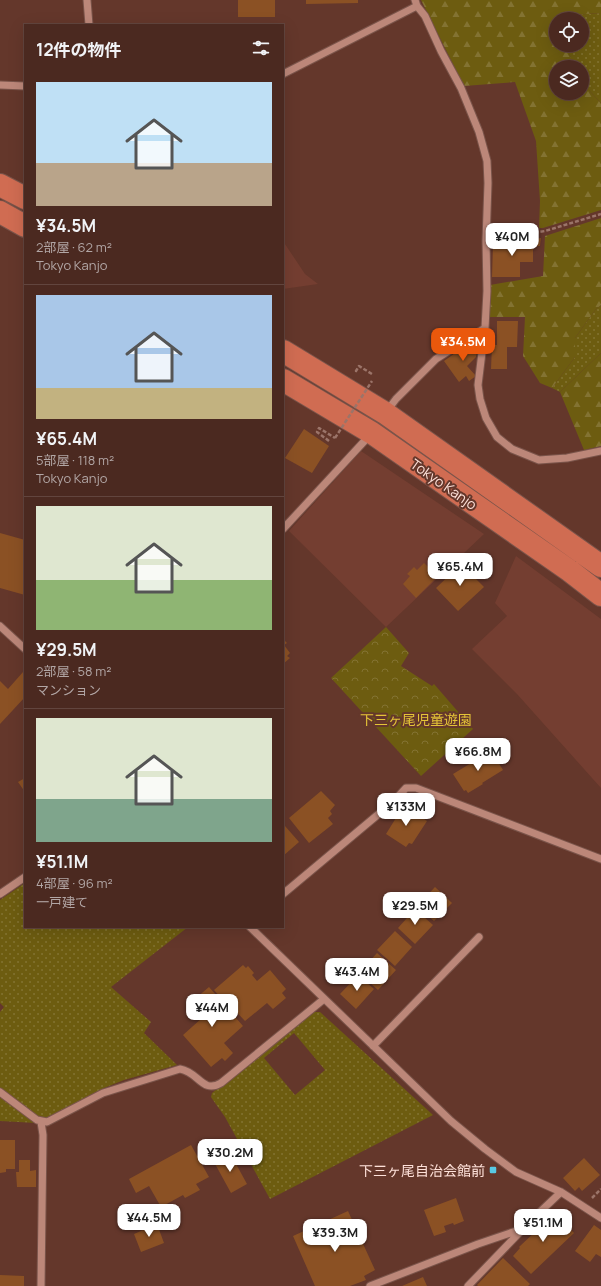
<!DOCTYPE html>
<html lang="ja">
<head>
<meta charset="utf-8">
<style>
  body { margin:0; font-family:Manrope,"Noto Sans JP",sans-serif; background:#523129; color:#f1f3f6; height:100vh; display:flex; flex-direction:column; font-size:15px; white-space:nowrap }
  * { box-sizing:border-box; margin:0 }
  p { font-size:13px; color:#b2a6a5 }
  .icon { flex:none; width:22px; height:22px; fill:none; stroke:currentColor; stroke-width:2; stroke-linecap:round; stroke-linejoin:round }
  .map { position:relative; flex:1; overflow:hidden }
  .sheet { position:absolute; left:24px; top:24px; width:260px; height:904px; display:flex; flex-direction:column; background:#4b2920; border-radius:0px; box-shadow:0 4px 16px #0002,0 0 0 1px #62453e }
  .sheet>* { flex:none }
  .controls { position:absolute; left:549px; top:12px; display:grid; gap:8px }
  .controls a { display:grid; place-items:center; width:40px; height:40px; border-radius:50%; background:#4b2920; box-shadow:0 4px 16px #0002,0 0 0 1px #62453e; font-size:20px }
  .price { position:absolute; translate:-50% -34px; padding:0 9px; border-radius:8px; background:#fff; color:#222; font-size:13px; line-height:26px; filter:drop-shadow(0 1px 2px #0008) }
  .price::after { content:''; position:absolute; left:50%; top:24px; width:12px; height:9px; margin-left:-6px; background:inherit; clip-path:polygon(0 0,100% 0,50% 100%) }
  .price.selected { background:#ea580c; color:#fff }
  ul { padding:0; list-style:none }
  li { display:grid; align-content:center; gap:8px; height:212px; padding:0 12px }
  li+li { border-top:1px solid #62453e }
  li span { display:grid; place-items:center; height:124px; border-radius:0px; color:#555 }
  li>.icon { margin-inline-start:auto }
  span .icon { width:72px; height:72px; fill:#fffc; stroke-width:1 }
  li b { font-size:17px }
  h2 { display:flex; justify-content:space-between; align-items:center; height:48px; padding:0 12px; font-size:17px }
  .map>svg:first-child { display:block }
  .built { fill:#743e31 }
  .grass { fill:url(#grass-dots); fill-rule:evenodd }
  .forest { fill:url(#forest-firs) }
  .park { fill:url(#park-crowns) }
  .building { fill:#8b5124 }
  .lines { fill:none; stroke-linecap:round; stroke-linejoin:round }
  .minor-casing { stroke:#7a544a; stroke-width:9 }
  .highway-casing { stroke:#7a544a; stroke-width:24 }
  .path { stroke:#9b7469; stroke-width:2.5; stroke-dasharray:4 2; stroke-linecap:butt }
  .minor { stroke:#bc8779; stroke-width:7 }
  .highway { stroke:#d06c52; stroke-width:22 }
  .path-bridge { stroke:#9b7469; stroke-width:2.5; stroke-dasharray:4 2; stroke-linecap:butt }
  .poi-dot { fill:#58c9e3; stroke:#64372b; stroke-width:1.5 }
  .labels { text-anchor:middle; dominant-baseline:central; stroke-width:4; stroke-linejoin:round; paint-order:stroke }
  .street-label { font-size:14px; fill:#fee1d9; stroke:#64372b }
  .park-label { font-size:14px; fill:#e4c437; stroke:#64372b }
  .poi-label { font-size:14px; fill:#fee1d9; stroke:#64372b; text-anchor:end }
</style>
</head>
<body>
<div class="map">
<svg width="601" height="1286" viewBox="0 0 601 1286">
  <defs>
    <pattern id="grass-dots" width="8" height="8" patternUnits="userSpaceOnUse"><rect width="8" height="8" fill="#6d5c10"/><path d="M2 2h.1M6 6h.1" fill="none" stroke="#837332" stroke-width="1.8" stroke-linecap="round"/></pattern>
    <pattern id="forest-firs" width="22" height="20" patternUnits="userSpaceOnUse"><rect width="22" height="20" fill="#6d5c10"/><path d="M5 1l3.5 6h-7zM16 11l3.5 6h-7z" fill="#837332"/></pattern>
    <pattern id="park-crowns" width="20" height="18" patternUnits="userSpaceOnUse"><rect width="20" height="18" fill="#6d5c10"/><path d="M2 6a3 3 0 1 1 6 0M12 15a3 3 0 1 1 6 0" fill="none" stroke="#837332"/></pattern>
  </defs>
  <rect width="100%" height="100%" fill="#64372b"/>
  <!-- built -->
  <path class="built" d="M283,241l22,33 13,10 -35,5z
    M361,451l123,83 -98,93 -97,-96z
    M516,556l85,63v169l-84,-94 -45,-45 35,-33 -12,-13z"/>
  <!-- grass -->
  <path class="grass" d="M601,13v90l-19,-20v-16h-9l-6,-22h15v-26h-23l-1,-3z
    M601,305v48l-41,39 -8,-4 23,-31v-19l21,-29z
    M25,883v44h163l-77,60 40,35 -7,11 33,32 -53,15 -20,8 -59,32 -5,-1 -40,-30v-77l4,-5 -4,-4v-103z
    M311,1012h9l113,103 -163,84 -45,-82 -12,-17 -2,-3 1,-4 49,-38zM294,1033l31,37 -30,25 -31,-37z
    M0,1096l36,27 -36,-2z"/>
  <!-- forest -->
  <path class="forest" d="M421,0h180v13l-43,3 1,3h-3v26h11l6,22h-17v26h26v-10l19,20v107l-58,18h-4l1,-27 -4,-60 -21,-59 -51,4z
    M601,218v87l-5,4 -21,29v19l-23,31 -12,-5 -17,-27 2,-39h-36l1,-32 53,-9 2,-40z
    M601,353v93l-17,4 -24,-58z"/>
  <!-- park -->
  <path class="park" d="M386,627l23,26 -8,13 31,20 2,-2 39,45 -52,47 -90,-98z"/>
  <!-- building -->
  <path class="building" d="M238,0h37v17h-37z
    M306,0h52v3l-52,1z
    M541,238l-1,8h-7v16h-13v15h-28l1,-32z
    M497,321h21l-1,26h-10v22h-16l1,-24h5z
    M477,341l1,2 -2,14 -9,9 9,10 -7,5 -3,-5 -7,6 -15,-21 25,-18 1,1z
    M304,429l25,17 -17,27 -27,-15z
    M0,533l25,7v55l-25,-7z
    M424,563l14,13 -22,22 -13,-14 7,-8 -3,-2 7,-7 3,3z
    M461,564l23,23 -26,24 -22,-23z
    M283,639l4,4 -3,2 6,8 -3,3 3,2 -7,6z
    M23,672l2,2v23l-25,27v-43l8,8z
    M491,751l12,19 -21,13 1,1 -15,9 -2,-3 -2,1 -11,-17z
    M25,778v14l-7,-10z
    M321,791l14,14 -5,6 2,3 -4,4 5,6 -24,19 -20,-25z
    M404,805l23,16 -15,23 -3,-1 -3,4 -20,-13z
    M285,826l14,16 -16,14v-28z
    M435,887l17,16 -18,18 -17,-15z
    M415,909l18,16 -18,19 -17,-16z
    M395,931l17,16 -17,19 -18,-16z
    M377,953l19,17 -18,20 -19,-17z
    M243,965l3,3 2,-2 6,7 -2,2 5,6 13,-11 16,19 -4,4 4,5 -13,11 -6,-6 -22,18 -15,-16 -2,1 -14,-16z
    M358,975l16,14 -18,20 -16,-15z
    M209,987l34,39 -19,17 9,10 -8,8 -3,-3 -11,9 -28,-32 19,-17 -13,-14z
    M0,1140h15v29h-9v3l-6,1z
    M191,1145l18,32 -13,7 4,6 -15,8 -2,-3 -22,12 -12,-21 -13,7 -7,-14z
    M230,1153l17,31 -16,9 -17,-31z
    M584,1158l16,17 -18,16 -3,-4 -4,4 -12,-13z
    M19,1160h11v11l6,-1v17h-19l-1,-15h3z
    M456,1198l8,23 -10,4 -1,-2 -9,3 2,6 -12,4 -10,-26z
    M348,1211l27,59 -11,6 2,4 -16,6h-35l-22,-50z
    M555,1213l19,20 -43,41 -18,-18 7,-8 -1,-1z
    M157,1224l7,19 -23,9 -7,-18z
    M594,1225l7,5v27l-5,-3 -6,8 -15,-11z
    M503,1258l27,26 -2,2h-50l-1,-1z
    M0,1275l24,1v10h-24z
    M423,1277l4,9h-25z"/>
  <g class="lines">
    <defs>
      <path id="minor" d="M87,0l2,25
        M283,74l134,-68
        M0,85l25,1
        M485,328l-7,57 2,14 6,19 11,19 15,12 27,11 28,-2 34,-7
        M387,411l9,-12 40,-40 49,-31 2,-37 -1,-50 2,-58 -1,-22 -8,-29 -18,-44 -20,-37 -16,-35 -8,-10 -2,-6
        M283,529l87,-94
        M0,626l25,23
        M0,894l25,-17
        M283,894l110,-92 13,-14h10l185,71
        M250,927l201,194 34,28 31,23 45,20 40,26
        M373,1046l106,-109
        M0,1092l37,28 10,2 56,-29 77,-24c19,3 22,25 41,14l103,-84
        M41,1286l2,-151 -2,-13
        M370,1286l108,-42 44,-15 39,-37
        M468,1286l53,-55"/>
      <path id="highway" d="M0,185l25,13
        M0,212l25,14
        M283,351l102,62 216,153
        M283,380l89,53 198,138 31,24"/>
    </defs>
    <!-- minor casing -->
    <use href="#minor" class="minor-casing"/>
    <!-- highway casing -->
    <use href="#highway" class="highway-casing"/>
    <!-- path -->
    <path class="path" d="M499,239l46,-8 56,-17
      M357,371h-1l3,-5 13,8
      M329,441l-12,-9 2,-4 16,10
      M592,1198l9,-9"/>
    <!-- minor -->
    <use href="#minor" class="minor"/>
    <!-- highway -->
    <use href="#highway" class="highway"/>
    <!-- path-bridge -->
    <path class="path-bridge" d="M335,438l37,-57"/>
  </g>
  <!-- markers -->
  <rect class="poi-dot" x="489" y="1166" width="8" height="8" rx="2"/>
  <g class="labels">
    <!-- street labels -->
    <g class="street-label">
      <text transform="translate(444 484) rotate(35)">Tokyo Kanjo</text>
    </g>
    <!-- park labels -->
    <g class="park-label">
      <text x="416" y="719">下三ヶ尾児童遊園</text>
    </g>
    <!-- poi labels -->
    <g class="poi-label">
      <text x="485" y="1170">下三ヶ尾自治会館前</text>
    </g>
  </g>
</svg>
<div class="controls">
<a><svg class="icon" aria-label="locate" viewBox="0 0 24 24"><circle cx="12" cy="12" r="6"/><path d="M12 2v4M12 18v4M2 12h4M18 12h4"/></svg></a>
<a><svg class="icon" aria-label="layers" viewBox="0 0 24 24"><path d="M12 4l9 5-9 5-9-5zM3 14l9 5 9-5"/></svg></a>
</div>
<b class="price" style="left:512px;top:257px">¥40M</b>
<b class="price selected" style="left:463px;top:362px">¥34.5M</b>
<b class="price" style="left:460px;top:587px">¥65.4M</b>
<b class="price" style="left:478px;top:772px">¥66.8M</b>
<b class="price" style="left:406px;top:827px">¥133M</b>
<b class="price" style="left:415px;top:926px">¥29.5M</b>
<b class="price" style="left:357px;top:992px">¥43.4M</b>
<b class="price" style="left:212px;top:1028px">¥44M</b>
<b class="price" style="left:230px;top:1173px">¥30.2M</b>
<b class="price" style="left:149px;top:1238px">¥44.5M</b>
<b class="price" style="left:543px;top:1243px">¥51.1M</b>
<b class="price" style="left:335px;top:1253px">¥39.3M</b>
<section class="sheet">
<h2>12件の物件<svg class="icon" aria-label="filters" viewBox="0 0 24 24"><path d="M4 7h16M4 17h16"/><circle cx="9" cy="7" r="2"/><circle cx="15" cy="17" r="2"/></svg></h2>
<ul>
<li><span style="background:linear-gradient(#bfe0f5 65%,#b9a48a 0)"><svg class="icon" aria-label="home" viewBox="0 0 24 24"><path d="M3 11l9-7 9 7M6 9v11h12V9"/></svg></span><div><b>¥34.5M</b><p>2部屋 · 62 m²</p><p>Tokyo Kanjo</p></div></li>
<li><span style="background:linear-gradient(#a9c7e8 75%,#c2b280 0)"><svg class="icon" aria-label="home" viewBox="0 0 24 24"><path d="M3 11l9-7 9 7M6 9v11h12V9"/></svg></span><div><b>¥65.4M</b><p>5部屋 · 118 m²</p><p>Tokyo Kanjo</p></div></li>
<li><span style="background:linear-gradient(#dfe7d0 60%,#8fb573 0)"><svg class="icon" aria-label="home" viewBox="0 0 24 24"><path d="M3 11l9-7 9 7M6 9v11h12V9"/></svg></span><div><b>¥29.5M</b><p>2部屋 · 58 m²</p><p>マンション</p></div></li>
<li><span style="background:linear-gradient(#dfe7d0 65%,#7fa58c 0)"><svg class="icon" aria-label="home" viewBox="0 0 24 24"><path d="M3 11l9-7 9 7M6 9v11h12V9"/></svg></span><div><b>¥51.1M</b><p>4部屋 · 96 m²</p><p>一戸建て</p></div></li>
</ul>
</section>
</div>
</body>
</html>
